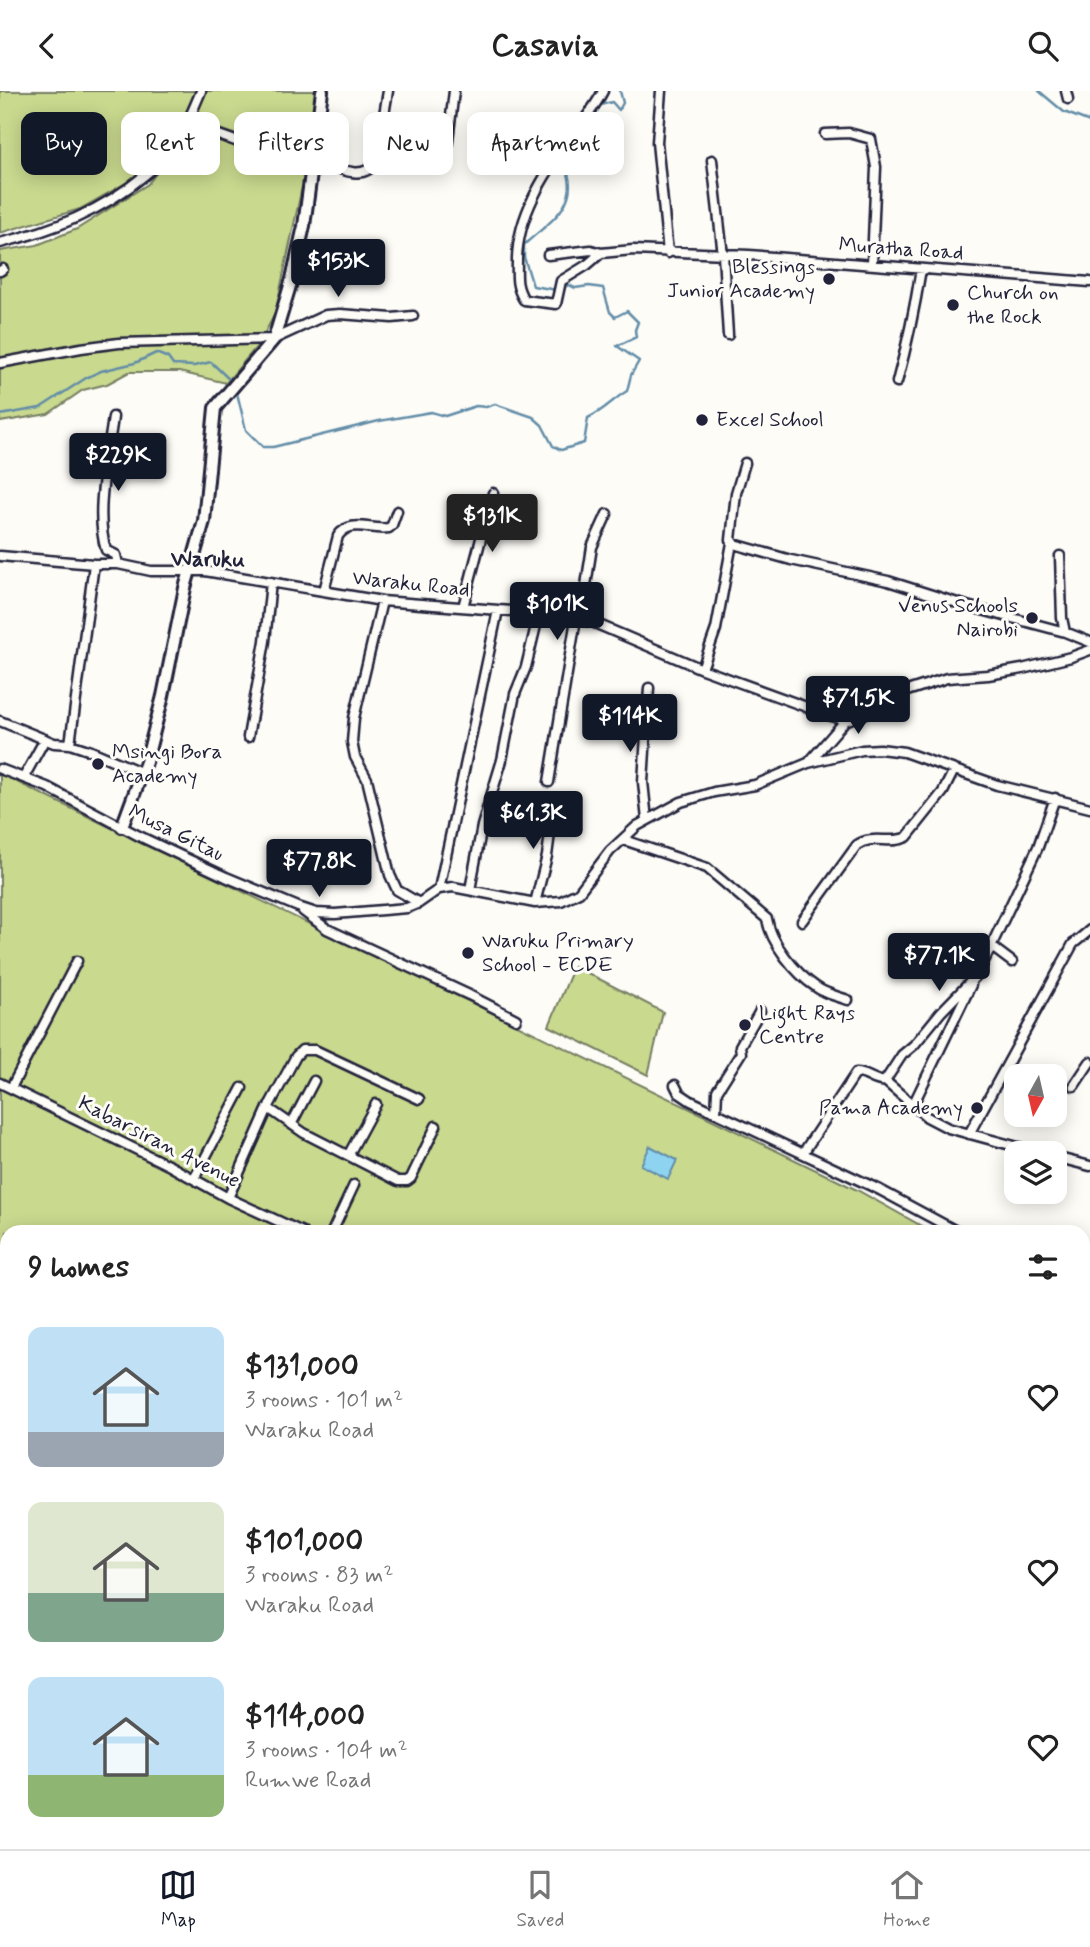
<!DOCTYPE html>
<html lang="en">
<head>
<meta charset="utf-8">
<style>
  body { margin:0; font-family:Mynerve,sans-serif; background:#f6f6f6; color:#222; height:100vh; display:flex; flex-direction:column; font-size:26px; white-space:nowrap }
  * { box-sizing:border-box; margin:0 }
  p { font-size:23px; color:#767676 }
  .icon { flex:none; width:38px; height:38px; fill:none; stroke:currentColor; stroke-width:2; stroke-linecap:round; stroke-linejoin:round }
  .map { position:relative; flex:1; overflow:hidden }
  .drawer { position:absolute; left:0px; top:1134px; width:1090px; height:625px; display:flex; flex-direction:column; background:#fff; border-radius:21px 21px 0 0; box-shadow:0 4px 18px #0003 }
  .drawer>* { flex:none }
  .hud { position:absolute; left:21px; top:21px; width:700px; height:63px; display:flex; gap:14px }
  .needle { width:46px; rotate:188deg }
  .fabs { position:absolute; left:1004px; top:973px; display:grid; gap:14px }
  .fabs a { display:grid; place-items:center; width:63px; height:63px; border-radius:14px; background:#fff; box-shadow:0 4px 18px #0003; font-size:35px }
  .price { position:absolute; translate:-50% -60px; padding:0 16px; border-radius:7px; background:#111827; color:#fff; font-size:23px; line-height:46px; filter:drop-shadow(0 2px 4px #0008) }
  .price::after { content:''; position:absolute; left:50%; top:42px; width:21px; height:16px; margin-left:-10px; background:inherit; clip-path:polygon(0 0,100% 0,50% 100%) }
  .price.selected { background:#222; color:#fff }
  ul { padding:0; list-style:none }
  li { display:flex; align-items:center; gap:21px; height:175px; padding:0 28px }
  li span { display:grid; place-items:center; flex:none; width:196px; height:140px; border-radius:14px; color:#555 }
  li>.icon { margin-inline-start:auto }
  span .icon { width:84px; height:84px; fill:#fffc; stroke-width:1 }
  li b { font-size:30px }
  h2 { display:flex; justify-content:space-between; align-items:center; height:84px; padding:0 28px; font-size:30px }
  .pill { padding:0 24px; border-radius:14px; background:#fff; box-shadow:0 4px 18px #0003; font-size:24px; line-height:63px }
  .pill.selected { background:#111827; color:#fff }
  header { display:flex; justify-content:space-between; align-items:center; height:91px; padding:0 28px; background:#fff; font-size:32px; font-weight:700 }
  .menu { display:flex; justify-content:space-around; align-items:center; height:98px; border-top:2px solid #e0e0e0; background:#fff; font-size:19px; color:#767676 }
  .menu a { display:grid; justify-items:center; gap:4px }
  .menu .selected { color:#111827 }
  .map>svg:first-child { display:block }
  .green { fill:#c9d98e; stroke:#767e64; stroke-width:2 }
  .water { fill:#8ed4f0; stroke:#638da8; stroke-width:2 }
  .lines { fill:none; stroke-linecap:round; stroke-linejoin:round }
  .stream { stroke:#638da8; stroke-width:2.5 }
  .street-casing { stroke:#22223b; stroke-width:13 }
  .secondary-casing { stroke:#22223b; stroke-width:16 }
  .highway-casing { stroke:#22223b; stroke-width:19 }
  .street { stroke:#fdfcf7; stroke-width:8 }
  .secondary { stroke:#fdfcf7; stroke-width:10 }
  .highway { stroke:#f8deab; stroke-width:14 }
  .poi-dot { fill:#22223b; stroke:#fdfcf7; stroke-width:2.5 }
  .labels { text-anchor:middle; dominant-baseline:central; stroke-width:6; stroke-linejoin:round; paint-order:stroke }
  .street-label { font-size:21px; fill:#22223b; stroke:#fdfcf7 }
  .poi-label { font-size:21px; fill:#22223b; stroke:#fdfcf7; text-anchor:start }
  .neighbourhood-label { font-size:23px; font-weight:bold; fill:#22223b; stroke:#fdfcf7 }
</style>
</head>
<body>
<header><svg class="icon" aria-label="back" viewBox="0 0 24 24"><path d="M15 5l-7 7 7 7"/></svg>Casavia<svg class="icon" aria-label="search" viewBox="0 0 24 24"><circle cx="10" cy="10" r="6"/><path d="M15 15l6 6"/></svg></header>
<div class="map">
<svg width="1090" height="1758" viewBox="0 0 1090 1758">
  <rect width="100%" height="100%" fill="#fdfcf7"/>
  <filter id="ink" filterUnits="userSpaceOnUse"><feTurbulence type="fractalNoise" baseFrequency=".0143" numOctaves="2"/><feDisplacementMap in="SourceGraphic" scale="14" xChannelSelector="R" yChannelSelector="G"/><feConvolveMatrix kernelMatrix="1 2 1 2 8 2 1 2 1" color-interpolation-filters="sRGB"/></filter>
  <g filter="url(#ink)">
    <!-- green -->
    <path class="green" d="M0,0h316l-10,67 -111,-37 -14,1 -48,57 -53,30 -80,24z
      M190,38l116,39 -31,146 -17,31 -32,38 -47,-11h-50l-22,12 -24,6 -35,24 -48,8v-171l37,-6 40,-16 71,-45z
      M0,680l19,12 838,407 68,38 -1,4h-917v72h-7z
      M574,875l89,46 -15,63 -99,-49z
      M0,1294h7v458h217l2,6h-226z"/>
    <!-- water -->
    <path class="water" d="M650,1055l27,14 -9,19 -27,-14z"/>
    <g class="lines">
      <!-- stream -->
      <path class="stream" d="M1039,0l25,21 26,10
        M557,199l-24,-4 -9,-29v-12c23,-22 59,-41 41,-79l22,-33 13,-28 12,-3 7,8 4,-7 -3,-12
        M236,298l10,41 17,17h10l106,-26 52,-9 14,4 31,-10 10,1 9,-3 38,13 9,8 11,21 8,4 23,-7 4,-25c17,-8 24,-18 39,-27l4,-16 8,-14 -22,-15 19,-9 -1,-7 3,-8 -11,-11 -12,6 -5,-5 -7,-24 -14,-2 -14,2 -6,-3 -6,2
        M0,324l40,-7 46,-30 15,-7 34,-8 21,-10 12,5 5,7 21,1 17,-4 22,21"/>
      <defs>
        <path id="street" d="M661,0l-4,51 11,111
          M1066,0l2,8
          M188,33l75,27 50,14
          M825,43l24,-1 22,6 5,28 -4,97
          M446,66l8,-66
          M314,67c18,6 47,27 62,4l12,-71
          M712,69l11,95 5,80
          M0,152c54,-13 102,-32 145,-68 11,-9 22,-19 30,-31 11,-16 18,-34 26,-53
          M601,162l-14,12 -26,16 -5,23 -32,-4c-9,-15 -7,-23 -7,-41 1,-44 27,-84 52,-119 12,-16 25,-31 34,-49
          M548,164l43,-5 10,3 32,-3 116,5 341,27
          M0,180l3,-2
          M0,272l81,-15 38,-5 155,-4 52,-24 14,-1 52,4 21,-2
          M897,291c10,-37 18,-75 24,-113
          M113,326c-5,40 -19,95 -7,133l10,5 2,9
          M745,372l-9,30 -5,47 3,4 57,16 97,21 79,25 98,26 25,10
          M0,465l94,8h24l33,7h54l177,30 157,12 53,9 110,47 143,52
          M1060,465l2,62 3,14
          M324,500l14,-55c13,-18 32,-5 51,-8l3,-3 5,-14
          M382,510l-28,117 -2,24 3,15 12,22 23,96 7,15 22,13
          M463,516l30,-114
          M702,578l14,-40 16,-86
          M0,630l54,22 16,1 21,7 52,22
          M248,646l17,-96 6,-59
          M70,653l24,-180
          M810,670l35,-40 48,-19 8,-9 46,-15 41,-3 34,-6 49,-12 19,-7
          M0,678l47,18 92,49 87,41 72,30 18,6 19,1 72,-6 12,-5 20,-14 14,-2 82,16 26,-2 18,-9 31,-41 27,-25 44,-24 33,-10 41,-7 53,-22 54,-13 18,-1 24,3 93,33 93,23
          M24,686l21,-38
          M549,691l27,-163 6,-8 10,-64 15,-33
          M647,729l-4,-38 6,-94
          M624,749l83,28 60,51c4,24 28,54 49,68 9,7 21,9 32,13
          M439,798l59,-279
          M470,799l12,-64 20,-66 13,-66 11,-27 13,-54
          M535,812l12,-47 7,-53
          M303,820l24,18 142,66 47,24
          M802,830l55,-76c16,-11 34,0 50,-8l36,-45 11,-22
          M992,856l20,15
          M885,990l42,36 21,11 92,25
          M0,992l170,83 58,32 74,34
          M675,994l4,8 12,8 189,89 78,42
          M1074,995l16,-24
          M11,997l66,-127
          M913,1014l58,-120
          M268,1017l36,25 94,48h9l4,-3 25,-52
          M716,1022l1,-22 24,-38 -1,-7 20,-35
          M292,1032l22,-42
          M969,1043l104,-190 17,-14
          M803,1062l53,-80c10,-1 19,10 29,8l17,-26 12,-10 27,-33 37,-38 60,-127 17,-49
          M349,1063l27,-50
          M1055,1066l35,9
          M194,1088l48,-91
          M228,1107l40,-90 28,-52 6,-6h13l104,49
          M332,1141l22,-47
          M0,1211l7,-1
          M1083,1330l7,1
          M1083,1459l7,2
          M1083,1573l7,-1
          M329,1752l2,6
          M343,1758l19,-6
          M651,1758l15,-6
          M753,1758l3,-6"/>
        <path id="secondary" d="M122,736l24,-65 17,-66 22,-108 19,-67 11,-113 59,-69 18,-60 12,-53 18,-135"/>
        <path id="highway" d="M0,1224h7
          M0,1262h7
          M1083,1284l7,1
          M1083,1310h7"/>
      </defs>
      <!-- street casing -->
      <use href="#street" class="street-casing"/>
      <!-- secondary casing -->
      <use href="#secondary" class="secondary-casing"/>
      <!-- highway casing -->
      <use href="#highway" class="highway-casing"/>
      <!-- street -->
      <use href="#street" class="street"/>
      <!-- secondary -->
      <use href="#secondary" class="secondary"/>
      <!-- highway -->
      <use href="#highway" class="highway"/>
    </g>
  </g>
  <!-- markers -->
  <g class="poi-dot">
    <circle cx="829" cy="188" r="7"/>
    <circle cx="953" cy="214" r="7"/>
    <circle cx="702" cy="329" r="7"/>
    <circle cx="1032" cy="527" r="7"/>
    <circle cx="98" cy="673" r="7"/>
    <circle cx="468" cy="862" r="7"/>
    <circle cx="745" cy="934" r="7"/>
    <circle cx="977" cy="1017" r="7"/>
  </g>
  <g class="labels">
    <!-- street labels -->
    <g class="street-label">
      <text transform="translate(901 158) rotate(4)">Muratha Road</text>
      <text transform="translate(411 493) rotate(6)">Waraku Road</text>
      <text transform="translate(176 742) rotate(26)">Musa Gitau</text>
      <text transform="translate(159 1051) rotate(27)">Kabarsiran Avenue</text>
    </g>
    <!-- poi labels -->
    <g class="poi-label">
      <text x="815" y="176" text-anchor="end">Blessings<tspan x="815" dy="24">Junior Academy</tspan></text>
      <text x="967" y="202">Church on<tspan x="967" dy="24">the Rock</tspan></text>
      <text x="716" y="329">Excel School</text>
      <text x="1018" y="515" text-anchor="end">Venus Schools<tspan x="1018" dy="24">Nairobi</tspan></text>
      <text x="112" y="661">Msingi Bora<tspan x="112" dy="24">Academy</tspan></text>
      <text x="482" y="850">Waruku Primary<tspan x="482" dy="24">School - ECDE</tspan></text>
      <text x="759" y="922">Light Rays<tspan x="759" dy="24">Centre</tspan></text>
      <text x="963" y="1017" text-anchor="end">Pama Academy</text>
    </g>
    <!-- neighbourhood labels -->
    <g class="neighbourhood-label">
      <text x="208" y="469">Waruku</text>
    </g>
  </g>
</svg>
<div class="fabs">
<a><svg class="needle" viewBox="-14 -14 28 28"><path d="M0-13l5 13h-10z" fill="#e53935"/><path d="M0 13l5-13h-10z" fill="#767676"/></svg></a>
<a><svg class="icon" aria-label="layers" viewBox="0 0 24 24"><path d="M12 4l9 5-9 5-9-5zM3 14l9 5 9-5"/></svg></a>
</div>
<b class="price" style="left:338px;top:208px">$153K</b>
<b class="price" style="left:118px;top:402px">$229K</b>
<b class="price selected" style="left:492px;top:463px">$131K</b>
<b class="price" style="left:557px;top:551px">$101K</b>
<b class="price" style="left:858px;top:645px">$71.5K</b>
<b class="price" style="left:630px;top:663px">$114K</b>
<b class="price" style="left:533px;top:760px">$61.3K</b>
<b class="price" style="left:319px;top:808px">$77.8K</b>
<b class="price" style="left:939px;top:902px">$77.1K</b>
<div class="hud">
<a class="pill selected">Buy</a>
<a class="pill">Rent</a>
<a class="pill">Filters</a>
<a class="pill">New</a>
<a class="pill">Apartment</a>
</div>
<section class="drawer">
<h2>9 homes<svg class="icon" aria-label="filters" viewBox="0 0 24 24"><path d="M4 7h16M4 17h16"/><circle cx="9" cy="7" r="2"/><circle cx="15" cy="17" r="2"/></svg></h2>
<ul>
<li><span style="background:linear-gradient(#bfe0f5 75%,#9aa5b1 0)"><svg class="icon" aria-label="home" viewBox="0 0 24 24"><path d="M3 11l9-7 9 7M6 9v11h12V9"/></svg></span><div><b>$131,000</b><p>3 rooms · 101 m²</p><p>Waraku Road</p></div><svg class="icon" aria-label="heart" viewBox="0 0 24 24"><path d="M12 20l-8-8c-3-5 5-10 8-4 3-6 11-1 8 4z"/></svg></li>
<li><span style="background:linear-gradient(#dfe7d0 65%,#7fa58c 0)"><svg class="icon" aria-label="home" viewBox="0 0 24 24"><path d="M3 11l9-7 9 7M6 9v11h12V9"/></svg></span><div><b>$101,000</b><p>3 rooms · 83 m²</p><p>Waraku Road</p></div><svg class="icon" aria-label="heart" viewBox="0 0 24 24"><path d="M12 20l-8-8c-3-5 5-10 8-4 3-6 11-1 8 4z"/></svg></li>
<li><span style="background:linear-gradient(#bfe0f5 70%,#8fb573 0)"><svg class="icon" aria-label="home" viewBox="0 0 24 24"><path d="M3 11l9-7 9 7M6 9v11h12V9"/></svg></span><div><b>$114,000</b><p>3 rooms · 104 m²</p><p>Rumwe Road</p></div><svg class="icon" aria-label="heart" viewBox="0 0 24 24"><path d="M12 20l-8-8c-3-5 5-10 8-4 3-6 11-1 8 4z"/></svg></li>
</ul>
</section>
</div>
<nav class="menu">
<a class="selected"><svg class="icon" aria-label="map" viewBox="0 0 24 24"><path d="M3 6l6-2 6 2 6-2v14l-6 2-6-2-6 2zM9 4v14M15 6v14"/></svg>Map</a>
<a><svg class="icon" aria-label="saved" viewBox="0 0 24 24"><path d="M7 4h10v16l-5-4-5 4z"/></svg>Saved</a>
<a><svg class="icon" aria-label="home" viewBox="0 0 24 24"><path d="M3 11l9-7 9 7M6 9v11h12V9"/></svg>Home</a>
</nav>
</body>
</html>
